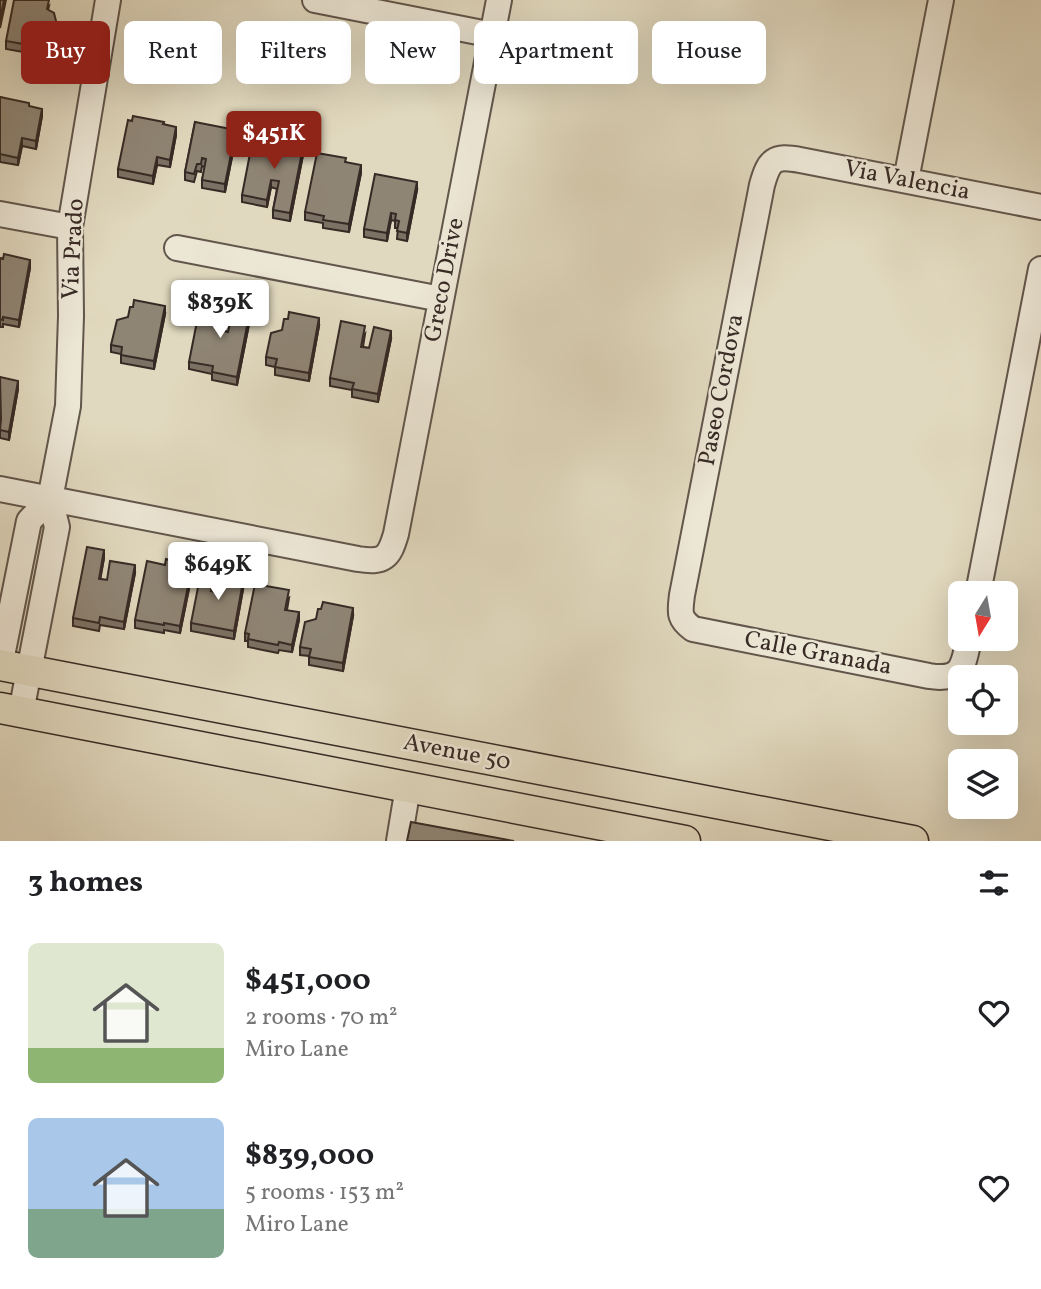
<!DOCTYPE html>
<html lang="en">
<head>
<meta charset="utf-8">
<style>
  body { margin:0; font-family:Vollkorn,serif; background:#f2f2f2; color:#202124; height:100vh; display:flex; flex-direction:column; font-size:26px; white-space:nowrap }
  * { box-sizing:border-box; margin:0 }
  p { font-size:23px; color:#757577 }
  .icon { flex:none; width:38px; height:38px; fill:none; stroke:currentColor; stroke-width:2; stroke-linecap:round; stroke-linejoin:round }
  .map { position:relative; height:841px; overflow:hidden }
  .drawer { display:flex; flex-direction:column; background:#fff; flex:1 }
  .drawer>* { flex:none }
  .top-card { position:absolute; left:21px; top:21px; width:999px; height:63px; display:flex; gap:14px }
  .needle { width:46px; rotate:191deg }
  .fabs { position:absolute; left:948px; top:581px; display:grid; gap:14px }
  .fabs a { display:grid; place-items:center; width:70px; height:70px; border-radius:10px; background:#fff; box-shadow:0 7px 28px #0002; font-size:35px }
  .price { position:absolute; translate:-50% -60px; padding:0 16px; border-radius:7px; background:#fff; color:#222; font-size:23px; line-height:46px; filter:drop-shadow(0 2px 4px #0008) }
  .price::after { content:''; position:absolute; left:50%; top:42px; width:21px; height:16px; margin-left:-10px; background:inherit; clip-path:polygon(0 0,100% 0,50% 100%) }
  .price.on { background:#8f2418; color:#fff }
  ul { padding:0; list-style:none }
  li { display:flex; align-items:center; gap:21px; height:175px; padding:0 28px }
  li span { display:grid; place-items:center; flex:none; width:196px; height:140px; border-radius:10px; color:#555 }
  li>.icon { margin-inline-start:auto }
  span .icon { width:84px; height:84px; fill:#fffc; stroke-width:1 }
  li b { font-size:30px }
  h2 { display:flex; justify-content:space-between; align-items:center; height:84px; padding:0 28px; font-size:30px }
  .pill { padding:0 24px; border-radius:10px; background:#fff; box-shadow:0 7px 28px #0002; font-size:24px; line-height:63px }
  .pill.on { background:#8f2418; color:#fff }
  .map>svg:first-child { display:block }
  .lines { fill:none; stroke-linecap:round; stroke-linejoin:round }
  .minor-casing { stroke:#62564c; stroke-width:28 }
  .major-casing { stroke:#372a25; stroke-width:33 }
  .minor { stroke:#ece6d5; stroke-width:24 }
  .major { stroke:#e1d9bf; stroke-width:30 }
  .wall { fill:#7b7265; stroke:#372a25; stroke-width:2 }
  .shaded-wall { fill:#645d52; stroke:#372a25; stroke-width:2 }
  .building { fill:#8f8575; stroke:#372a25; stroke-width:2 }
  .labels { text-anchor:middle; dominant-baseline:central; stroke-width:5; stroke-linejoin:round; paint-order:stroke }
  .street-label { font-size:24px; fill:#372a25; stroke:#ece6d5 }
</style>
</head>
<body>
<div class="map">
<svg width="1041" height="841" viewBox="0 0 1041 841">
  <rect width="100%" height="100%" fill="#e1d9bf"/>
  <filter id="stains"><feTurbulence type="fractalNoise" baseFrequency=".00286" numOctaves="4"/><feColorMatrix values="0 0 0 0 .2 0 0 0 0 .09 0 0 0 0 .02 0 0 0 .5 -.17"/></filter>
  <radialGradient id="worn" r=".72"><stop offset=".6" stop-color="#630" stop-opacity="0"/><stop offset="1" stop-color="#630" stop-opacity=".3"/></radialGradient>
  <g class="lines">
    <defs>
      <path id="minor" d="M315,0l178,35
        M906,180l35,-180
        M0,214l70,13
        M177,248l264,51
        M0,489l358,70c26,4 31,-1 38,-25l103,-534
        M978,593l63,-324
        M969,639c-6,28 -7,42 -40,37l-236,-47c-15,-11 -13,-17 -11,-34l80,-410c7,-25 12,-30 38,-25l241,47
        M0,666l29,-145 21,-22
        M21,712l36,-185 -7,-28 18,-93 3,-90 -1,-89 38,-227
        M399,841l9,-54"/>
      <path id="major" d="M0,665l913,176
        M0,708l685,133"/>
    </defs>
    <!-- minor casing -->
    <use href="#minor" class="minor-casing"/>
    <!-- major casing -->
    <use href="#major" class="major-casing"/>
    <!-- minor -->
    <use href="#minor" class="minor"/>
    <!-- major -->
    <use href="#major" class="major"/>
  </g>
  <!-- wall -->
  <path class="wall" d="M49,6l-1,4 8,18 -4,21 -11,-2 -1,8 -34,-6v-8z
    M0,97l29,9 13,10 -6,33 -14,-3 -4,19 -18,-3z
    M195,122l41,15 -11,55 -23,-4v-8l3,-13 -3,-1 -1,6 -4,-1 -3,11 -9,-2v-8z
    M164,124l12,11 -6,32 -13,-2 -4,19 -35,-7v-8z
    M304,150l-14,71 -17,-3v-8l4,-21 -6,-2 -4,20 -25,-5v-7z
    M346,162l15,11 -12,59 -26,-4v-5l-18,-3v-8z
    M417,190l-10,51 -10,-2 1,-11h-3v-7l-4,-1 -4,21 -23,-4v-8z
    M0,258l30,10 -11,59 -16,-3v3h-3z
    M165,314l-11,55 -33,-6v-9l-10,-2v-7z
    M251,314l-14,71 -25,-5v-6l-23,-5v-7l35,-44 -2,12 6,2z
    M319,326l-10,55 -34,-6v-8l-9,-2v-8z
    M365,334l-2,13 6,1 22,-9 -13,63 -26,-5v-7l-22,-4v-8z
    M0,377l18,12 -9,51 -9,-2z
    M104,558l-4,21 7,1 28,-7 -11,56 -24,-4 -1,6 -26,-5v-8z
    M192,574l-12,59 -16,-3v3l-29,-5v-8z
    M210,581v4l2,7 5,1 27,-9 -10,55 -43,-8v-8z
    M289,598l-2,12 12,10 -7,32 -13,-2 -1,3 -30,-6v-6h-3v-8z
    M353,616l-10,55 -34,-6v-9l-9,-1v-8z"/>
  <!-- shaded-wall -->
  <path class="shaded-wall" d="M4,0h2l-6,28v-8z
    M56,21v7l-4,21v-8z
    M42,109v7l-6,33v-8z
    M176,127v8l-6,32v-7z
    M236,130v7l-11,55v-8z
    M22,138v8l-4,19v-7z
    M304,142v8l-14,71v-8z
    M157,157v8l-4,19v-8z
    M361,165v8l-12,59v-8z
    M271,180v7l-4,20v-7z
    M417,182v8l-10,51v-8z
    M391,213v7l-4,21v-8z
    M30,260v8l-11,59v-7z
    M165,306v8l-11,55v-8z
    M251,306v8l-14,71v-8z
    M319,318v8l-10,55v-8z
    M391,331v8l-13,63v-8z
    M18,381v8l-9,51v-8z
    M104,550v8l-5,29v-8z
    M135,565v8l-11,56v-7z
    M192,566v8l-12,59v-7z
    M244,576v8l-10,55v-8z
    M353,608v8l-10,55v-8z
    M299,612v8l-7,32v-7z"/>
  <!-- building -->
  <path class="building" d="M0,0h4l-4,20z
    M14,0h35l-2,9 7,4 2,8 -4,20 -11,-2 -1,8 -34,-6z
    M0,97l29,6v3l13,3 -6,32 -14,-3 -4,20 -18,-4z
    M133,116l31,6 -1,2 13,3 -6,33 -13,-3 -4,19 -35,-7 10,-49 4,1z
    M195,122l41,8 -11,54 -23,-4 4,-21 -4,-1 -1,6h-4l-3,10 -9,-2z
    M278,137l26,5 -14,71 -17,-3 6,-29 -8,-1 -4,20 -25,-5 11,-57 24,5z
    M317,153l29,5 -1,4 16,3 -12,59 -26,-4 1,-4 -19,-4z
    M375,174l42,8 -10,51 -10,-2 2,-10 -4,-1 1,-6 -5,-1 -4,20 -23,-4z
    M4,254l26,6 -11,60 -16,-3v3l-3,-1v-61l3,1z
    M134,300l31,6 -11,55 -33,-6 1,-8 -11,-2 6,-25 11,-3 2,-10h3z
    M234,303l17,3 -14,71 -25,-5 1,-6 -24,-4 11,-56 24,4 -4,20 8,2z
    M289,312l30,6 -10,55 -34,-6 2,-8 -11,-2 5,-24 11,-3 2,-11h4z
    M341,321l24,5 -4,21 8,1 5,-21 17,4 -13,63 -26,-5 2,-6 -24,-5z
    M0,377l18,4 -9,51 -9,-2 1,-11z
    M87,547l17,3 -5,29 8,1 3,-19 25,4 -11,57 -24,-5 -1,6 -26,-5z
    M166,559l26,7 -12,60 -16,-3v2l-29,-5 12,-59 18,4z
    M201,572l9,2 -2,11 4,1 -1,5 6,2 4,-21 23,4 -10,55 -43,-8z
    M255,584l34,6 -4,20 14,2 -7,33 -13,-3 -1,3 -30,-6 1,-5 -4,-1z
    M323,602l30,6 -10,55 -34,-6 2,-8 -11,-2 5,-25 11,-3 2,-10h3z
    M411,822l103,19h-107z"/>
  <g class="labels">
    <!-- street labels -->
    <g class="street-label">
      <text transform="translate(907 181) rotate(11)">Via Valencia</text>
      <text transform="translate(74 249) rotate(-87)">Via Prado</text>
      <text transform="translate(445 280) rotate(-79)">Greco Drive</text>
      <text transform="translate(722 390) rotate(-79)">Paseo Cordova</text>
      <text transform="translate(818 654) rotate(11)">Calle Granada</text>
      <text transform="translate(457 753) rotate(11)">Avenue 50</text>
    </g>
  </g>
  <rect width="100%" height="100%" filter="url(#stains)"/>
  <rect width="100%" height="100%" fill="url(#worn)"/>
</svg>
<div class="fabs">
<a><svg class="needle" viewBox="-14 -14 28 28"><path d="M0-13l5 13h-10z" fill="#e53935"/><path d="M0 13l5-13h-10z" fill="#757577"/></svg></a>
<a><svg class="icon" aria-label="locate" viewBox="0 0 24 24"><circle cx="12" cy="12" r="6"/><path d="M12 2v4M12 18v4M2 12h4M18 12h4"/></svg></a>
<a><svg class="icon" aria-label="layers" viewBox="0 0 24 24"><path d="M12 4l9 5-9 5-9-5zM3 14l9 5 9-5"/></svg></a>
</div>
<b class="price on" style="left:274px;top:171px">$451K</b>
<b class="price" style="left:220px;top:340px">$839K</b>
<b class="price" style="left:218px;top:602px">$649K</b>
<div class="top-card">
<a class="pill on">Buy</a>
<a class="pill">Rent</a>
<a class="pill">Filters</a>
<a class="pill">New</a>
<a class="pill">Apartment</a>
<a class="pill">House</a>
</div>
</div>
<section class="drawer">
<h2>3 homes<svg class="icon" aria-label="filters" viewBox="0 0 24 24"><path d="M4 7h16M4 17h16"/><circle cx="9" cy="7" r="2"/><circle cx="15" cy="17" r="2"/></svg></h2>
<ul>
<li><span style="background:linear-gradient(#dfe7d0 75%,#8fb573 0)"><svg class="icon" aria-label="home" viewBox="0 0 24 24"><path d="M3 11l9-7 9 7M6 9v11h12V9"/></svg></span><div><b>$451,000</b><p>2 rooms · 70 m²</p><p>Miro Lane</p></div><svg class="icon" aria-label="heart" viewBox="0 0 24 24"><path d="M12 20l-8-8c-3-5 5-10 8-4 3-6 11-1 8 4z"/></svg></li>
<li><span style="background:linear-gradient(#a9c7e8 65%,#7fa58c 0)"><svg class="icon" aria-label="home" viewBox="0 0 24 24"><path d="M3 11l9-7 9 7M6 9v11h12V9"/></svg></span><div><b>$839,000</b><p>5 rooms · 153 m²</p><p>Miro Lane</p></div><svg class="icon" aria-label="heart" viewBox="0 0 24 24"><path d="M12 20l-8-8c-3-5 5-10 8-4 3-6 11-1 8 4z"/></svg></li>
</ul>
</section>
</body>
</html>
